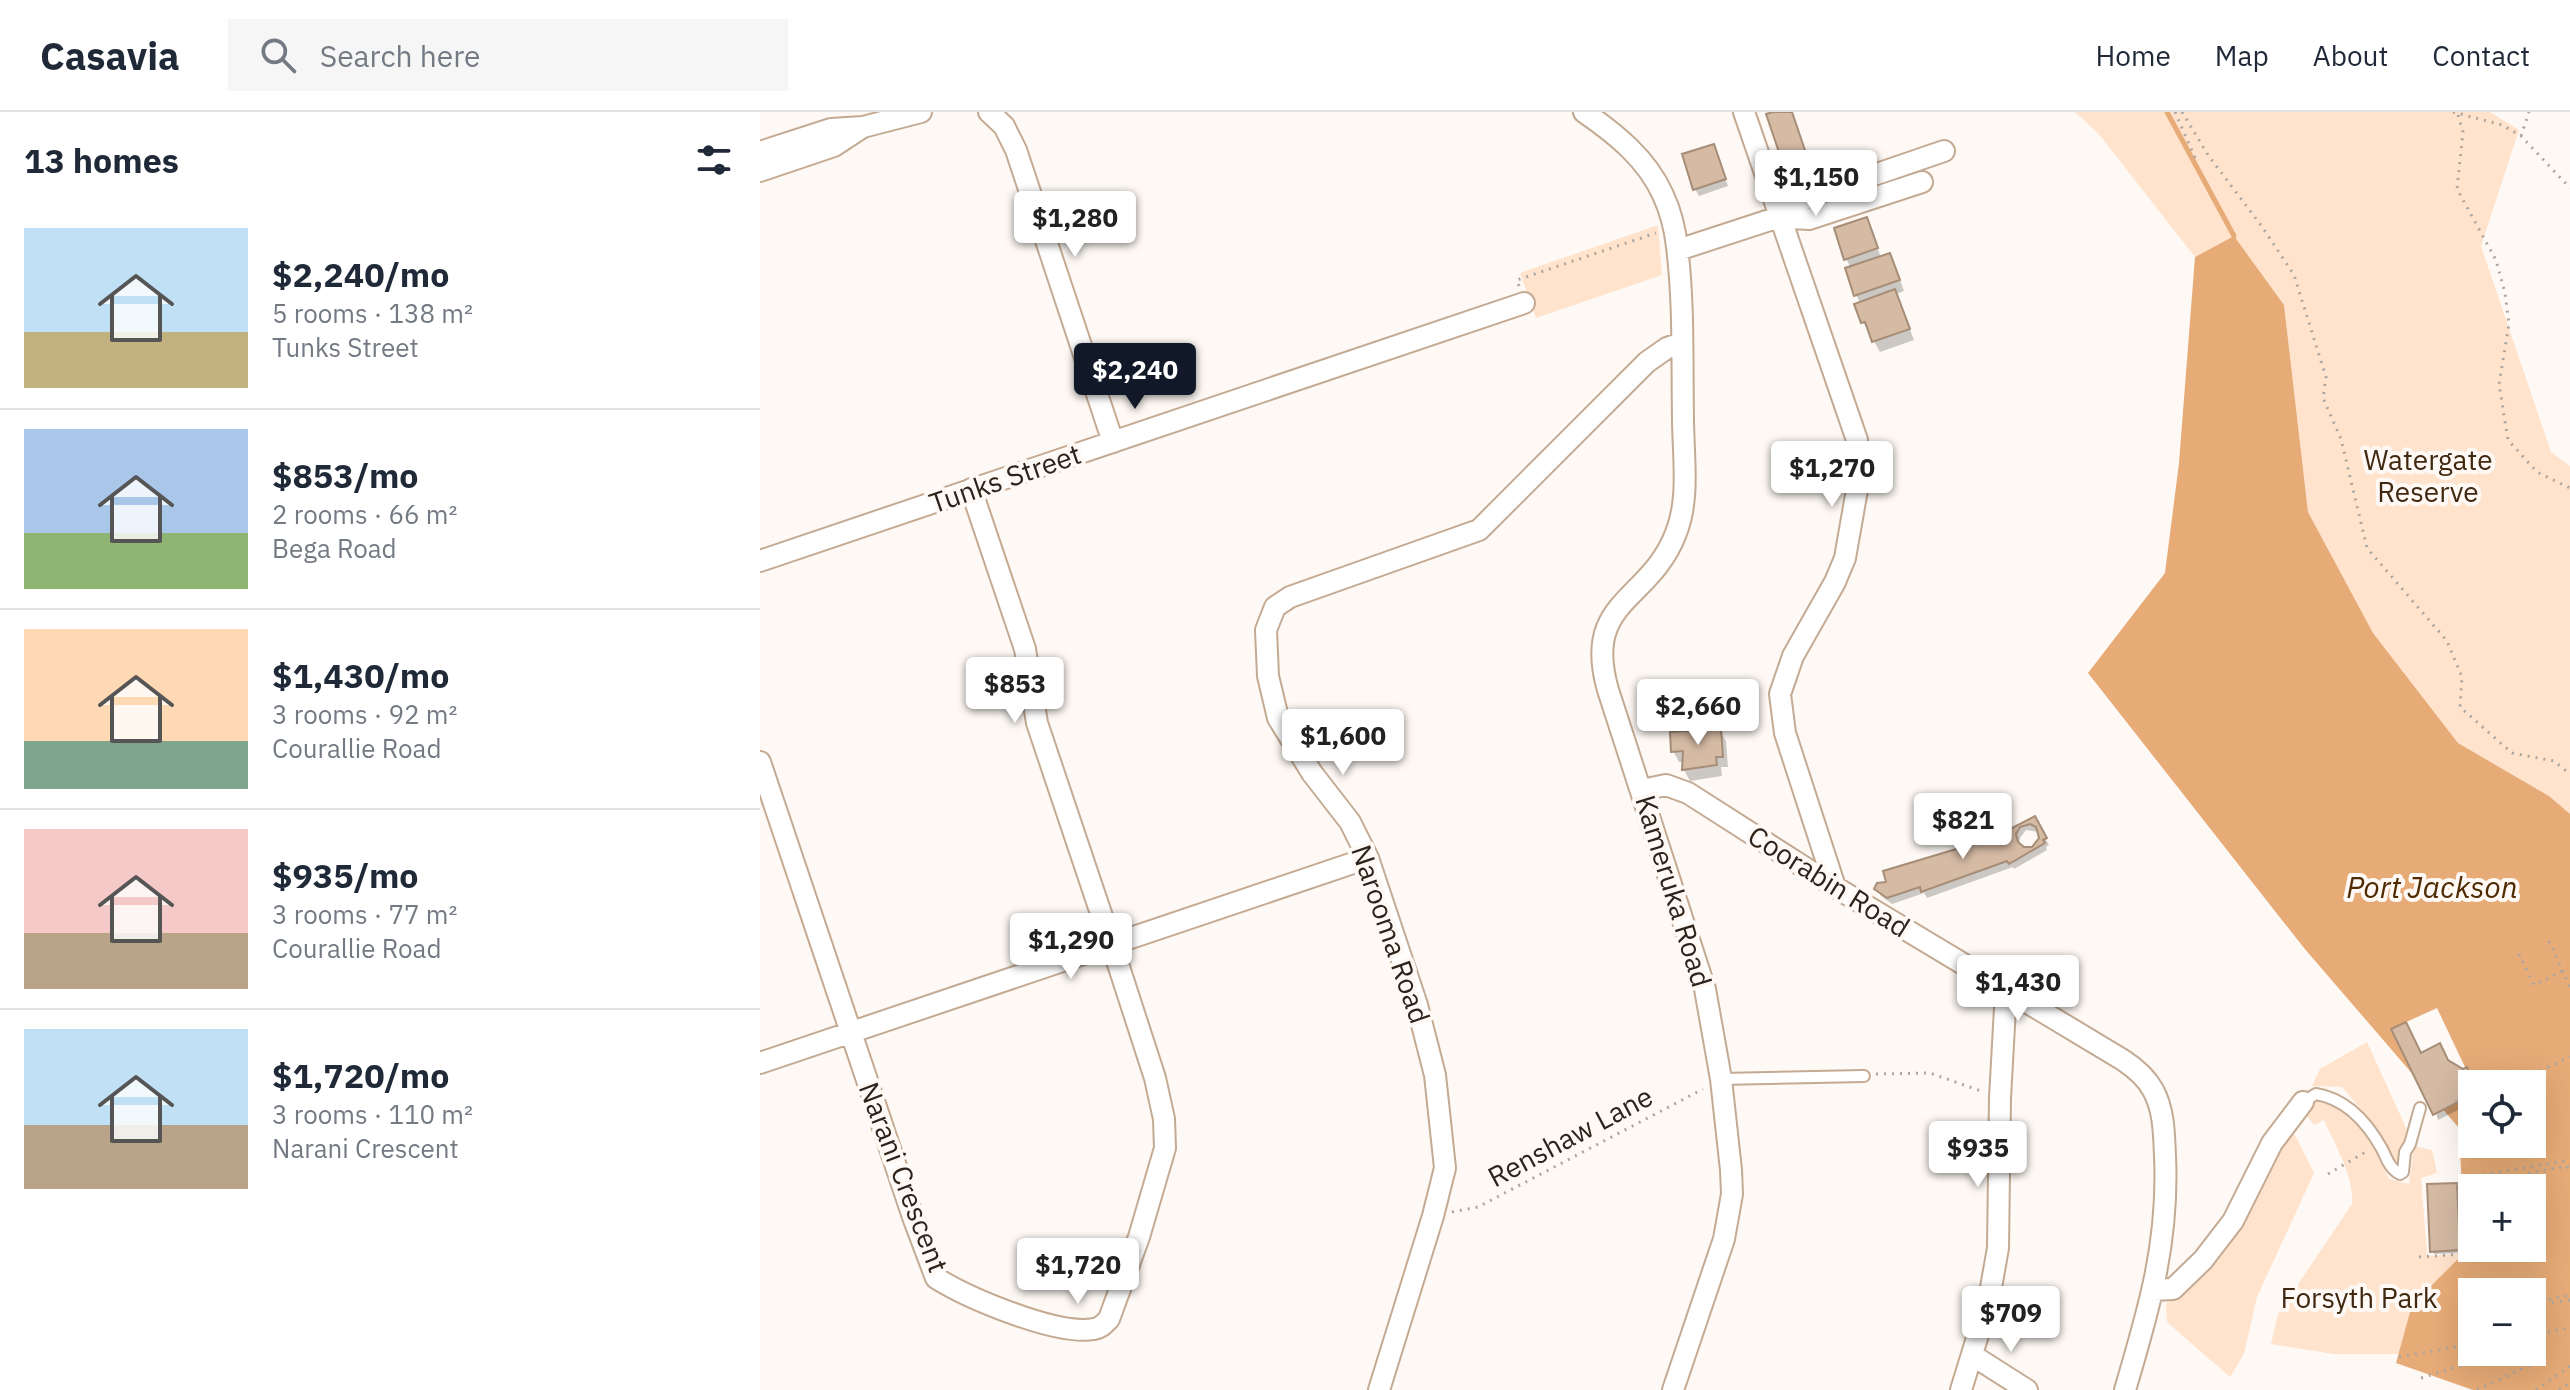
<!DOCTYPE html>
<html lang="en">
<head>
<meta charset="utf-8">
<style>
  body { margin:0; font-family:"IBM Plex Sans",sans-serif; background:#f6f6f7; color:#1f2937; height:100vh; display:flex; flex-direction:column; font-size:30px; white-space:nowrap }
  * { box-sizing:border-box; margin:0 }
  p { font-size:26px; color:#747a83 }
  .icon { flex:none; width:44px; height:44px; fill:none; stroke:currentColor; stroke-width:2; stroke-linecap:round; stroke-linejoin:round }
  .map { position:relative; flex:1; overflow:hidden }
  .sheet { display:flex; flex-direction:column; background:#fff; width:760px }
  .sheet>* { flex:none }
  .buttons { position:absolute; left:1698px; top:958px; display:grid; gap:16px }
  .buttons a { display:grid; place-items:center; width:88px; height:88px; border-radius:0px; background:#fff; box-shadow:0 8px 32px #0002; font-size:40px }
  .price { position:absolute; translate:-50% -68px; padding:0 18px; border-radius:8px; background:#fff; color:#222; font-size:26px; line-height:52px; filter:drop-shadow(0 2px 4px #0008) }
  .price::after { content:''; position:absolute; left:50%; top:48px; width:24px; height:18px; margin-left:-12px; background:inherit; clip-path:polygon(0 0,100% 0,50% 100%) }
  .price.active { background:#111827; color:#fff }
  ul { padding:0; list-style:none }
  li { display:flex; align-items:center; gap:24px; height:200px; padding:0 24px }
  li+li { border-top:2px solid #e0e1e3 }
  li span { display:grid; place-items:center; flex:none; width:224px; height:160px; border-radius:0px; color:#555 }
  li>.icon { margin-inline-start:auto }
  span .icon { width:96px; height:96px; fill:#fffc; stroke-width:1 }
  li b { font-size:34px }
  h2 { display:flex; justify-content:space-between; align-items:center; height:96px; padding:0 24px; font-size:34px }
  header { display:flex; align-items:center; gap:48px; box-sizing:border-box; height:112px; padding:0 40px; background:#fff; border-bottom:2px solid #e0e1e3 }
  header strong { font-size:38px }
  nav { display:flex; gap:44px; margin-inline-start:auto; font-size:28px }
  .search { width:560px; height:72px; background:#f6f6f7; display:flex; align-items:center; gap:20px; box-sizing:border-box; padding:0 28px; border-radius:0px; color:#747a83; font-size:30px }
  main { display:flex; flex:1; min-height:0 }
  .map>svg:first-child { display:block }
  .green { fill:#ffe3cc }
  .water { fill:#e6ab77; fill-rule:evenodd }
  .pier { fill:#fef9f4 }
  .shadow { fill:#0003; fill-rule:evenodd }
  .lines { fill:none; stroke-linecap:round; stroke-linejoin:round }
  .stream { stroke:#e6ab77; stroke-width:5 }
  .building { fill:#d5baa4; stroke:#a68d77; stroke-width:2; fill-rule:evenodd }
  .service-casing { stroke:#c4aa93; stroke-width:14 }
  .minor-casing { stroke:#c4aa93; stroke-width:24 }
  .path { stroke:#ada6a0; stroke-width:3; stroke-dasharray:2 6; stroke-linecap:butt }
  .service { stroke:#fff; stroke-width:10 }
  .minor { stroke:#fff; stroke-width:20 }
  .labels { text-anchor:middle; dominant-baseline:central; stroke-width:8; stroke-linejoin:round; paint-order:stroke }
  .park-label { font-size:28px; fill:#402811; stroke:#fef9f4 }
  .street-label { font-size:28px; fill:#2d231b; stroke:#fef9f4 }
  .water-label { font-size:30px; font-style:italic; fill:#502a00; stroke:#fef9f4 }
</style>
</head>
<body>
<header>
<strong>Casavia</strong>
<div class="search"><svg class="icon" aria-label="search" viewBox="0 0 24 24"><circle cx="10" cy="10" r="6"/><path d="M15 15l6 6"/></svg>Search here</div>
<nav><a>Home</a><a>Map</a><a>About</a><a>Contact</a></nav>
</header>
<main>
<section class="sheet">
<h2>13 homes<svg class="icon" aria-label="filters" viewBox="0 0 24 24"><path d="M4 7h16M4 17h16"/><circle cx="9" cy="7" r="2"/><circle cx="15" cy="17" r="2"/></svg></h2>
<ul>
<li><span style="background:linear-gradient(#bfe0f5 65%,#c2b280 0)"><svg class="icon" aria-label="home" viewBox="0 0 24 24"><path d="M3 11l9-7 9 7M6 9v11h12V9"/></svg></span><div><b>$2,240/mo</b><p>5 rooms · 138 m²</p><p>Tunks Street</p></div></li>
<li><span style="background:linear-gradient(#a9c7e8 65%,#8fb573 0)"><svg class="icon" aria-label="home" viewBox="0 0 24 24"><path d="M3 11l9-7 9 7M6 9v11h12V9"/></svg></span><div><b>$853/mo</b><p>2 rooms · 66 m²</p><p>Bega Road</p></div></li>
<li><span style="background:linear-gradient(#ffd9b3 70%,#7fa58c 0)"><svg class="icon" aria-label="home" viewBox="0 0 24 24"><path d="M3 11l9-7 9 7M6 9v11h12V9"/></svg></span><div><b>$1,430/mo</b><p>3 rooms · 92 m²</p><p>Courallie Road</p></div></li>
<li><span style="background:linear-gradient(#f6c9c9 65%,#b9a48a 0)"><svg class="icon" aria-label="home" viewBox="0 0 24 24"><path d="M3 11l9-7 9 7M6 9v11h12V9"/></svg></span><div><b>$935/mo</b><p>3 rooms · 77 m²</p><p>Courallie Road</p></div></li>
<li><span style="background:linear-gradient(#bfe0f5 60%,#b9a48a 0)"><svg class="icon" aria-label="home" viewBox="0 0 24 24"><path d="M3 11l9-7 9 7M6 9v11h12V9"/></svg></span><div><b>$1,720/mo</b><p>3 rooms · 110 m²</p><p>Narani Crescent</p></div></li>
</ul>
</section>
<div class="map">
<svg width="1810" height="1278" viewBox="0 0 1810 1278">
  <rect width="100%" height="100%" fill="#fef9f4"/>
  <!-- green -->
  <path class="green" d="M1315,0h415l29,18 -38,116 70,206 19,14v348l-21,-18 -91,-53 -85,-110 -65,-121 -24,-207 -50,-69 -39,21 -97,-124z
    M898,113l4,50 -126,43 -16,-45z
    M1607,930l40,88 -1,12 -8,20h-7l-18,-38 -31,-37 -30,-1 8,-17z
    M1564,988c34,15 50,47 65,79l20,5 5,-38 18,4 5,23 -16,5 6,75 2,3 38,-3 -65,101h-68l-63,-10 7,-30 74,-110c2,-28 -17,-59 -28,-84l-10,5 -8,-10 8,-13z
    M1526,1022l9,1 19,38 -57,124 -13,57 -14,23 -63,-55 -1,-18 37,-27 50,-69 21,-56z"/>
  <!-- water -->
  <path class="water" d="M1474,124l50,69 24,207 65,121 85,110 91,53 21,18v576h-97l-77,-27 16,-58 53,-53 -6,-124 -155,-180 -216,-275 77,-100 14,-110 16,-206zM1712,972h60v60h-60zM1712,1076h60v60h-60zM1712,1180h60v60h-60z"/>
  <!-- pier -->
  <path class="pier" d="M1677,896l36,76 -35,25 -21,-25 -26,-55z"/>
  <!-- shadow -->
  <path class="shadow" d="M1020,0h11l4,8 17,50 -20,7 -6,-11z
    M953,34l15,40 -29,10 -4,-7z
    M1110,114l11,32 8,-3 6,11 9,25 -8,3 18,46 -34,12 -17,-30 -2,-18 -5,-9 -5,-27 -5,-9z
    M960,619l6,10 2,26h-7l1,9 -32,5 -6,-11 -1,-8h-4l-6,-11z
    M1274,706l15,27 -3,2 1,3 -33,19 -1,-2 -86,31 -3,-5 -32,11 -11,-8 -4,-7 117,-49zM1266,718l13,2 2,2 -6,14 -12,1 -4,-5 1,-6z
    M1660,943l28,7 26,22 -2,19 -34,17z
    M1696,1073l5,68 -27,1 -2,-3z"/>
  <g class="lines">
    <!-- stream -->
    <path class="stream" d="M1407,0l67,124"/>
  </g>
  <!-- building -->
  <path class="building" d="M1013,0h19l16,47 -24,8 -18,-53z
    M954,32l12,35 -33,11 -11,-36z
    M1107,105l11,31 -34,12 -10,-32z
    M1130,141l10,27 -46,16 -9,-28z
    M1135,177l15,40 -38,13 -7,-20 -4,1 -7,-19z
    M961,617l2,28h-7l1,8 -35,5 1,-19 -12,1 -1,-20z
    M1275,704l12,22 -4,2 2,3 -36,21 -2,-3 -86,31 -1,-5 -33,11 -13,-9 3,-6 9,-1 -3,-11 110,-33zM1270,712l6,3 3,11 -7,9h-8l-6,-5 -2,-8 4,-7z
    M1646,910l15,31 19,-10 8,17 15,9 4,-2 8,17h-3v11l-39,20 -42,-86z
    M1697,1071l3,67 -30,2 -3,-68z"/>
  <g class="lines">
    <defs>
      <path id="service" d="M961,967l143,-3
        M1543,990l13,-8c31,5 51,28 66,55 5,10 8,20 18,25l3,-2 2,-20 5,-8 10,-36"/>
      <path id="minor" d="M229,0l15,14 12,24 97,292
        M824,0c32,22 63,47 79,83 8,17 12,34 14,52 7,56 5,115 6,171 0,37 7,80 -7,115 -26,69 -94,67 -68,157l97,299 16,90 10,91 1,24 -8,45 -51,151
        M984,0l113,328 1,44 -13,74 -10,24 -42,74 -13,38 5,39 50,154
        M0,40l71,-23 32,-2 58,-15
        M0,59l74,-25 29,-19
        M1019,105l30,2 113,-37
        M918,138l101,-33 25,-18 140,-48
        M0,449l764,-258
        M0,650l153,455 23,61c32,20 121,58 158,51 7,-1 10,-5 15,-10l30,-82 26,-89 -1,-29 -9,-41 -36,-111 -82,-244 -12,-74 -54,-160
        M882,678l24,-5 22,8 147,94 288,173c12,8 23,17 30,30 11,20 11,43 12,66 4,86 -16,153 -40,234
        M0,951l608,-205
        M1394,1178l19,-1 30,-29 30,-39 39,-78 31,-41
        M1212,1243l55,35
        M619,1278l54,-174 12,-48 -10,-93 -18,-70 -49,-147 -18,-36 -38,-49 -34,-55 -10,-42 -2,-46 9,-23 15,-10 189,-67 168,-168 20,-14 15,-5
        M1201,1278l28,-91 9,-51 2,-150 6,-108"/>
    </defs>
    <!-- service casing -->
    <use href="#service" class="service-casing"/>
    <!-- minor casing -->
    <use href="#minor" class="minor-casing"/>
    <!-- path -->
    <path class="path" d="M1415,0l21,48
      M1422,0l26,43 55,73 31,47 32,102 -3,21 18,41 26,109 80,93 15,36 -2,30 52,46 42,8 16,13
      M1693,0l49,13 19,11 49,52
      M1698,3l5,17 -6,57 39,71 9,33 4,31 -10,60 9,56 29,32 33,16
      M1761,24l8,-24
      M759,174l-2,-6 139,-47
      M1789,829l21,46
      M1759,842l15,31 29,-14
      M1116,962l54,-1 51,18
      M1751,972l59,-27
      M1696,988l4,8 12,-6
      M1568,1062l41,-24
      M1763,1065v-3l44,-8 1,3
      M1700,1097l12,-3
      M692,1100l26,-5 225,-118
      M1659,1145l43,-3 -4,-75 112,-19
      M1784,1184l1,4 25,-5
      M1792,1191l18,-3
      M1772,1222l38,-6
      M1639,1245l73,-13
      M1661,1266l49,-15
      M1717,1278l72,-34
      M1776,1278l34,-24
      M1799,1278l9,-6"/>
    <!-- service -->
    <use href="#service" class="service"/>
    <!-- minor -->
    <use href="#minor" class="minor"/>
  </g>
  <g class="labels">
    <!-- park labels -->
    <g class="park-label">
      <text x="1668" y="347">Watergate<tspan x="1668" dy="32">Reserve</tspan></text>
      <text x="1599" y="1185">Forsyth Park</text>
    </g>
    <!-- street labels -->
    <g class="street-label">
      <text transform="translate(245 366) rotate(-19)">Tunks Street</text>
      <text transform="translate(1069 769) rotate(32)">Coorabin Road</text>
      <text transform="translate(914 779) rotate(73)">Kameruka Road</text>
      <text transform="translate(631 822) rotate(71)">Narooma Road</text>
      <text transform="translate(810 1024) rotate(-28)">Renshaw Lane</text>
      <text transform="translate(144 1065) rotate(69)">Narani Crescent</text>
    </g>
    <!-- water labels -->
    <g class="water-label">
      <text x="1672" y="774">Port Jackson</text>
    </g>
  </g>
</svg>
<div class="buttons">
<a><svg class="icon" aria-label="locate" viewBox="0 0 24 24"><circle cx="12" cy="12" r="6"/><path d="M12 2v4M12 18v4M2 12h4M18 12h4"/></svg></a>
<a>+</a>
<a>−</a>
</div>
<b class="price" style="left:1056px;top:106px">$1,150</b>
<b class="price" style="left:315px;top:147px">$1,280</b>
<b class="price active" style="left:375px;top:299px">$2,240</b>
<b class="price" style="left:1072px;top:397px">$1,270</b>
<b class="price" style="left:255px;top:613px">$853</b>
<b class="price" style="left:938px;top:635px">$2,660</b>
<b class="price" style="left:583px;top:665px">$1,600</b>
<b class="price" style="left:1203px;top:749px">$821</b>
<b class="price" style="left:311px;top:869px">$1,290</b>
<b class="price" style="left:1258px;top:911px">$1,430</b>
<b class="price" style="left:1218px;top:1077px">$935</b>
<b class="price" style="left:318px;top:1194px">$1,720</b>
<b class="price" style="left:1251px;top:1242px">$709</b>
</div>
</main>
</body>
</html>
